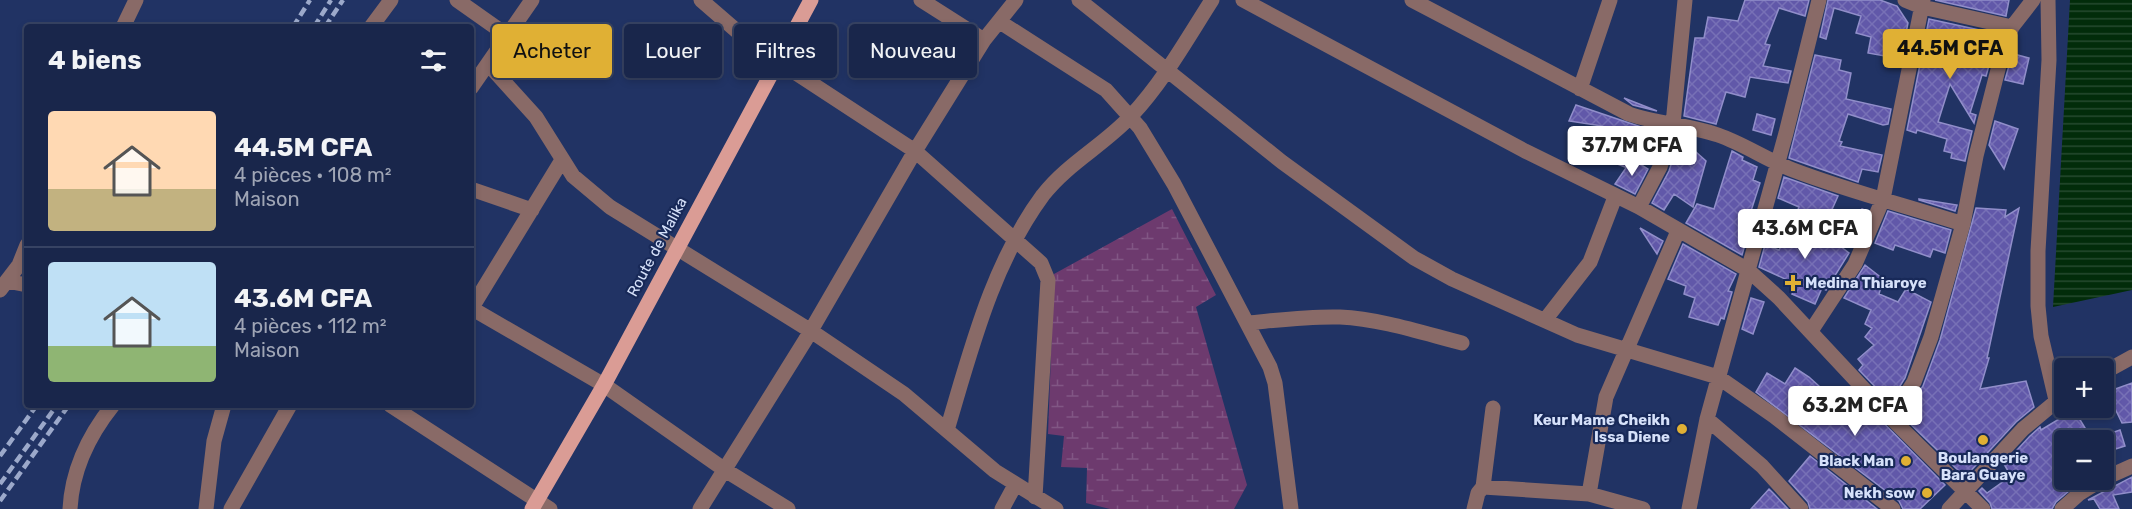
<!DOCTYPE html>
<html lang="fr">
<head>
<meta charset="utf-8">
<style>
  body { margin:0; font-family:Rubik,sans-serif; background:#263255; color:#f1f3f6; height:100vh; display:flex; flex-direction:column; font-size:22px; white-space:nowrap }
  * { box-sizing:border-box; margin:0 }
  p { font-size:20px; color:#9fa5b5 }
  .icon { flex:none; width:33px; height:33px; fill:none; stroke:currentColor; stroke-width:2; stroke-linecap:round; stroke-linejoin:round }
  .map { position:relative; flex:1; overflow:hidden }
  .panel { position:absolute; left:24px; top:24px; width:450px; height:384px; display:flex; flex-direction:column; background:#19264b; border-radius:6px; box-shadow:0 3px 9px #0003,0 0 0 2px #374363 }
  .panel>* { flex:none }
  .hud { position:absolute; left:492px; top:24px; width:570px; height:54px; display:flex; gap:12px }
  .fabs { position:absolute; left:2054px; top:358px; display:grid; gap:12px }
  .fabs a { display:grid; place-items:center; width:60px; height:60px; border-radius:6px; background:#19264b; box-shadow:0 3px 9px #0003,0 0 0 2px #374363; font-size:30px }
  .price { position:absolute; translate:-50% -51px; padding:0 14px; border-radius:6px; background:#fff; color:#222; font-size:20px; line-height:39px; filter:drop-shadow(0 2px 3px #0008) }
  .price::after { content:''; position:absolute; left:50%; top:36px; width:18px; height:14px; margin-left:-9px; background:inherit; clip-path:polygon(0 0,100% 0,50% 100%) }
  .price.active { background:#e0b034; color:#111 }
  ul { padding:0; list-style:none }
  li { display:flex; align-items:center; gap:18px; height:150px; padding:0 24px }
  li+li { border-top:2px solid #374363 }
  li span { display:grid; place-items:center; flex:none; width:168px; height:120px; border-radius:6px; color:#555 }
  li>.icon { margin-inline-start:auto }
  span .icon { width:72px; height:72px; fill:#fffc; stroke-width:1 }
  li b { font-size:26px }
  h2 { display:flex; justify-content:space-between; align-items:center; height:72px; padding:0 24px; font-size:26px }
  .pill { padding:0 21px; border-radius:6px; background:#19264b; box-shadow:0 3px 9px #0003,0 0 0 2px #374363; font-size:21px; line-height:54px }
  .pill.active { background:#e0b034; color:#111 }
  .map>svg:first-child { display:block }
  .wetland { fill:url(#wetland-marsh) }
  .water { fill:url(#water-rules) }
  .building { fill:url(#building-cross-hatch); stroke:#918eca; stroke-width:1.5 }
  .lines { fill:none; stroke-linecap:round; stroke-linejoin:round }
  .minor { stroke:#896a67; stroke-width:15 }
  .major { stroke:#da9c95; stroke-width:15 }
  .rail { stroke:#9ca9ca; stroke-width:4.5; stroke-dasharray:9 4.5; stroke-linecap:butt }
  .poi-dot { fill:#e0b034; stroke:#182958; stroke-width:2 }
  .labels { text-anchor:middle; dominant-baseline:central; stroke-width:4.5; stroke-linejoin:round; paint-order:stroke }
  .street-label { font-size:15px; fill:#d6e1fa; stroke:#182958 }
  .poi-label { font-size:15px; font-weight:bold; fill:#d6e1fa; stroke:#182958; text-anchor:end }
</style>
</head>
<body>
<div class="map">
<svg width="2132" height="509" viewBox="0 0 2132 509">
  <defs>
    <pattern id="wetland-marsh" width="20" height="14" patternUnits="userSpaceOnUse" patternTransform="scale(1.5)"><rect width="20" height="14" fill="#6d3a6e"/><path d="M1 5h8M5 5V1M11 12h8M15 12V8" fill="none" stroke="#815684"/></pattern>
    <pattern id="water-rules" width="6" height="5" patternUnits="userSpaceOnUse" patternTransform="scale(1.5)"><rect width="6" height="5" fill="#022c0a"/><path d="M0 2.5h6" fill="none" stroke="#264a2f"/></pattern>
    <pattern id="building-cross-hatch" width="8" height="8" patternUnits="userSpaceOnUse" patternTransform="scale(1.5)"><rect width="8" height="8" fill="#6158a9"/><path d="M0 0l8 8M0 8l8-8" fill="none" stroke="#7770b6"/></pattern>
  </defs>
  <rect width="100%" height="100%" fill="#213364"/>
  <!-- wetland -->
  <path class="wetland" d="M1172,209l44,86 -20,12 51,178 -13,24h-124l-24,-6 1,-35 -26,-1 3,-31 -16,-2 6,-160z"/>
  <!-- water -->
  <path class="water" d="M2070,0h62v290l-79,17z"/>
  <!-- building -->
  <path class="building" d="M1745,0h64l-4,16 -26,-8 -14,36 5,1 -7,21 28,5 -3,12 -38,-6 -5,20 -19,-5 -10,32 -32,-8 11,-78h9l4,-21 30,4z
    M1828,0h52l17,6 11,17 -7,36 -33,-6 3,-16 -15,-4 5,-17 -27,-8 -8,31 -6,-2z
    M1935,0h74l-3,16z
    M1929,19l69,15 -12,42 -4,-1 -12,38 6,2 -2,8 -24,-39 -12,38 34,9 -7,30 -14,-3 1,-5 -8,-2 3,-12 -30,-9 -1,3 -9,-3z
    M2014,48l2,1 -2,5 15,4 -6,26 -18,-4z
    M1815,55l26,5 -2,10 12,3 -5,26 45,10 -3,15 -5,1 -35,-11 -9,27 3,1 -2,4 42,9 -4,17 -16,-3 -4,13 -69,-24z
    M1624,98l33,13 -24,-6z
    M1576,105l74,25 -5,11 -7,-3 -13,29 -15,-6 5,-12 -8,-3 5,-13 -10,-7 -33,-5z
    M1757,114l18,5 -4,16 -18,-5z
    M1995,121l23,8 -14,40 -15,-24z
    M1680,136l7,1 -1,6 20,18 -13,46 -19,-13 -10,16 -12,-7 17,-32z
    M1732,151l11,6 -1,3 15,7 -4,13 7,3 -17,53 4,2 -5,17 -56,-32 11,-19 17,5z
    M1632,159l16,10 -13,25 -20,-10z
    M1784,177l54,19 -12,27 -29,-11 2,-5 -21,-9z
    M1919,199l38,6 -2,6 -36,-11z
    M1976,208l30,2 -1,7 14,-9 -32,150h2l-9,31 46,-8 8,26 -18,15 -51,55 -62,-60 20,-31 17,-46z
    M1862,209l5,2 -10,24 -5,-1z
    M1888,211l63,19 -6,23 -12,-4 -3,8 -35,-12 -2,5 -18,-7z
    M1798,214l51,39 -23,37 -4,-2 -7,16 -23,-10 4,-10 -37,-17 6,-22 14,5z
    M1640,228l23,13 -6,13z
    M1683,244l53,30 -8,17 4,1 -8,27 -3,-1 -3,7 -29,-8 6,-19 -11,-4 2,-8 -18,-7z
    M1865,265l18,14 -4,15 19,8 8,-13 25,13 -26,76 -15,24 -31,-32 4,-5 -5,-6 16,-14 -9,-8 7,-9 -7,-4 6,-14 -27,-12z
    M1751,298l13,4 -11,32 -11,-5z
    M1795,368l14,9 30,27 14,-12 92,93 -25,24h-17l-4,-8 -143,-109 11,-19 18,11z
    M2132,383v39l-10,1 -15,-31z
    M2074,410l19,31h-29v39h18l-26,22 -4,7h-60l-2,-6 -11,-12 3,-3 5,5 24,-17 -7,-12 26,-28 10,-9 1,3z
    M2120,430l5,16 -22,7v-17z
    M1810,456l67,53h-67l-2,-7 -19,-21z
    M2132,477v15l-19,3 6,14h-19l-6,-10 -6,1z
    M1769,489l5,5 14,15h-37z"/>
  <g class="lines">
    <!-- minor -->
    <path class="minor" d="M457,0l51,36
      M701,0l52,45 162,106 126,112 7,17 -13,217
      M921,0l63,40
      M1079,0l203,162 132,96 38,21 125,56 141,42 56,39 119,93
      M1243,0l282,151 114,56 109,63 31,28 112,120 92,91
      M1412,0l217,114c29,10 60,11 89,21 26,9 49,25 75,35 55,21 114,36 170,54
      M1905,0l17,7 90,20
      M2048,0l1,60 -11,191v55l3,30 15,64
      M1000,22l106,68 34,38 34,56 96,183 5,16 16,126
      M123,27l13,-27
      M371,27l20,-27
      M488,64l48,53 37,59 37,31 201,124 93,63 91,77 61,38
      M471,88l61,-88
      M1580,89l30,-89
      M471,189l61,21
      M1639,207l21,-40 13,-43 12,-124
      M7,281l20,4
      M0,290l19,-25 8,-20
      M471,308l133,77 121,85 63,39
      M471,309l91,-149
      M1545,320l45,-58 25,-65
      M1248,323c31,-3 61,-7 92,-6 41,2 83,16 122,26
      M1811,331l44,-67 28,-65 40,-199
      M2103,373l29,-16
      M390,405l160,104
      M1891,418l23,-36 17,-45 32,-113 13,-68 28,-110 8,-19 21,-27
      M1707,419l55,47 39,43
      M947,430c24,-80 45,-166 96,-235 25,-32 61,-50 88,-79 32,-34 56,-77 81,-116
      M2103,479l29,-13
      M1483,487l106,7 54,15
      M1589,494l17,-97 72,-166
      M70,509c2,-39 19,-74 43,-104
      M206,509l8,-68 10,-36
      M231,509l59,-104
      M700,509l106,-170 109,-188 69,-111 32,-40
      M1002,509l13,-24
      M1474,509l4,-16 5,-6 10,-79
      M1689,509l18,-90 79,-286 33,-133
      M1949,509l74,-80 41,-34
      M2062,509l18,-16 21,-13"/>
    <!-- major -->
    <path class="major" d="M532,509l72,-124 207,-385"/>
    <!-- rail -->
    <path class="rail" d="M293,27l17,-27
      M314,27l17,-27
      M325,27l18,-27
      M0,456l37,-51
      M0,484l57,-79
      M0,501l69,-96"/>
  </g>
  <!-- markers -->
  <g class="poi-dot">
    <path d="M1790 274h6v6h6v6h-6v6h-6v-6h-6v-6h6z"/>
    <circle cx="1682" cy="429" r="6"/>
    <circle cx="1983" cy="440" r="6"/>
    <circle cx="1906" cy="461" r="6"/>
    <circle cx="1927" cy="493" r="6"/>
  </g>
  <g class="labels">
    <!-- street labels -->
    <g class="street-label">
      <text transform="translate(657 247) rotate(-62)">Route de Malika</text>
    </g>
    <!-- poi labels -->
    <g class="poi-label">
      <text x="1805" y="283" text-anchor="start">Medina Thiaroye</text>
      <text x="1670" y="420">Keur Mame Cheikh<tspan x="1670" dy="17">Issa Diene</tspan></text>
      <text x="1983" y="458" text-anchor="middle">Boulangerie<tspan x="1983" dy="17">Bara Guaye</tspan></text>
      <text x="1894" y="461">Black Man</text>
      <text x="1915" y="493">Nekh sow</text>
    </g>
  </g>
</svg>
<div class="fabs">
<a>+</a>
<a>−</a>
</div>
<b class="price active" style="left:1950px;top:80px">44.5M CFA</b>
<b class="price" style="left:1632px;top:177px">37.7M CFA</b>
<b class="price" style="left:1805px;top:260px">43.6M CFA</b>
<b class="price" style="left:1855px;top:437px">63.2M CFA</b>
<div class="hud">
<a class="pill active">Acheter</a>
<a class="pill">Louer</a>
<a class="pill">Filtres</a>
<a class="pill">Nouveau</a>
</div>
<section class="panel">
<h2>4 biens<svg class="icon" aria-label="filters" viewBox="0 0 24 24"><path d="M4 7h16M4 17h16"/><circle cx="9" cy="7" r="2"/><circle cx="15" cy="17" r="2"/></svg></h2>
<ul>
<li><span style="background:linear-gradient(#ffd9b3 65%,#c2b280 0)"><svg class="icon" aria-label="home" viewBox="0 0 24 24"><path d="M3 11l9-7 9 7M6 9v11h12V9"/></svg></span><div><b>44.5M CFA</b><p>4 pièces · 108 m²</p><p>Maison</p></div></li>
<li><span style="background:linear-gradient(#bfe0f5 70%,#8fb573 0)"><svg class="icon" aria-label="home" viewBox="0 0 24 24"><path d="M3 11l9-7 9 7M6 9v11h12V9"/></svg></span><div><b>43.6M CFA</b><p>4 pièces · 112 m²</p><p>Maison</p></div></li>
</ul>
</section>
</div>
</body>
</html>
